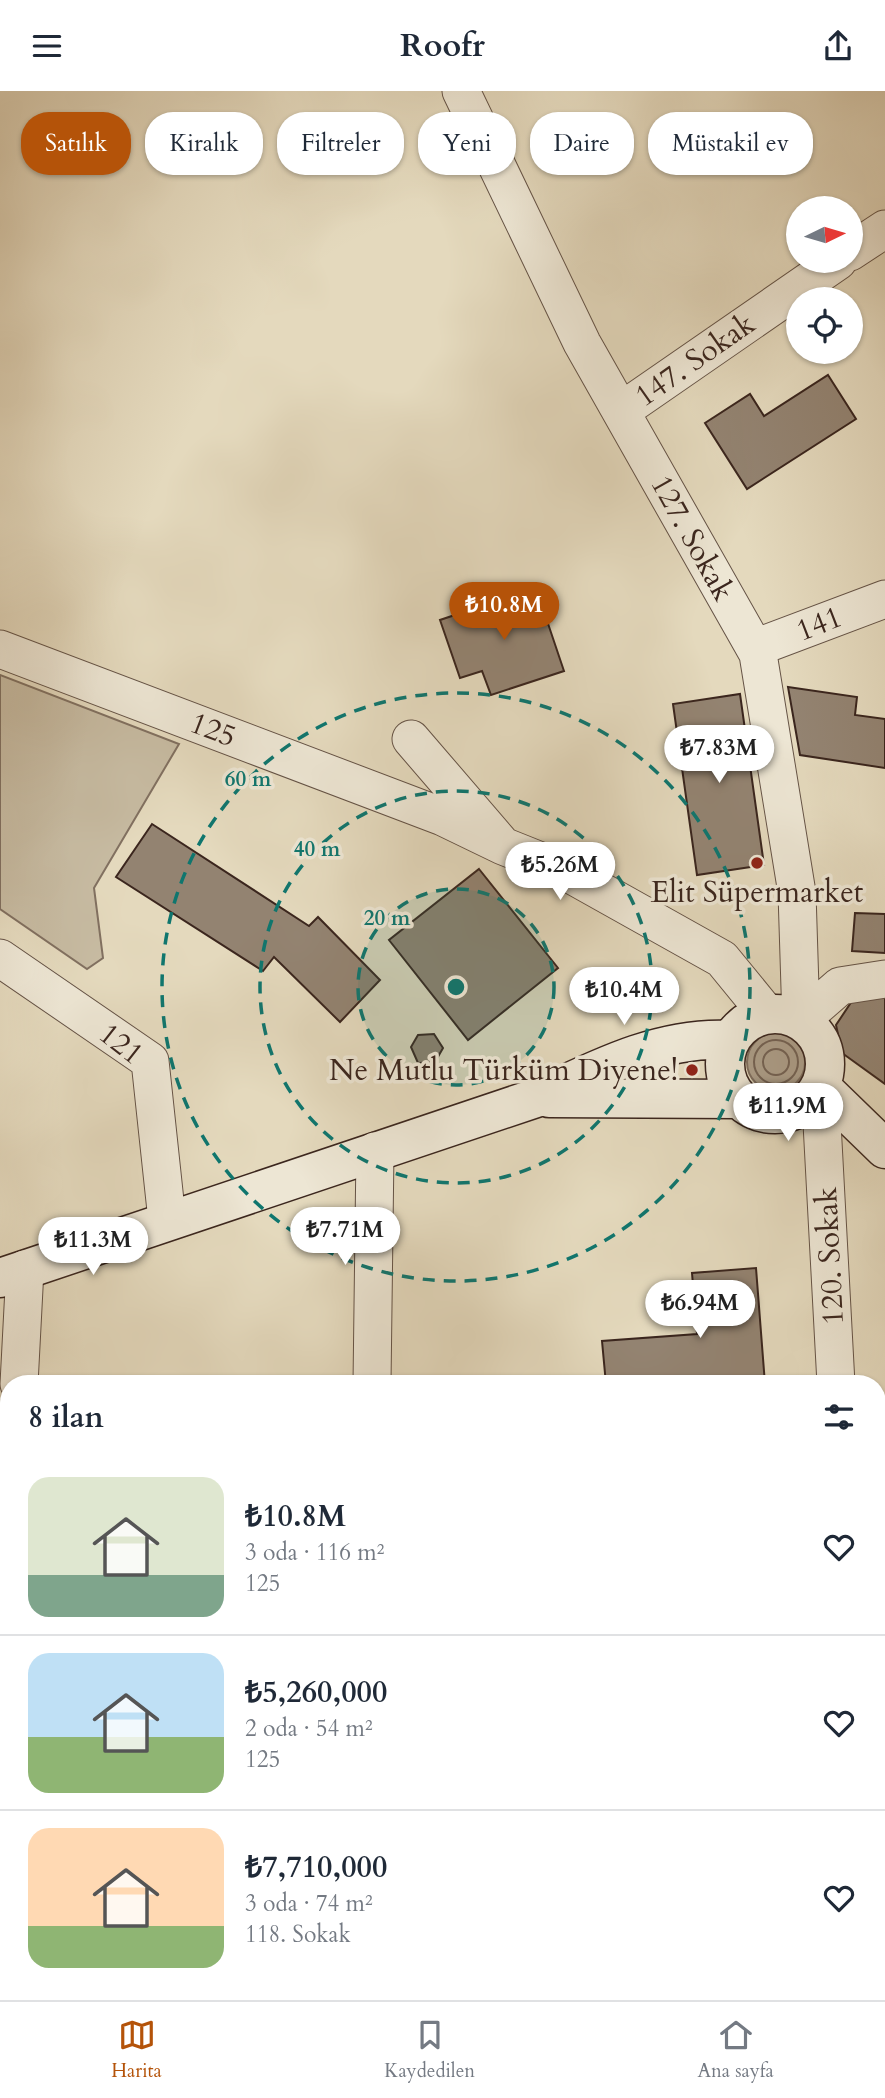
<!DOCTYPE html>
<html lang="tr">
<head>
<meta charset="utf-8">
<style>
  body { margin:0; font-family:Cardo,serif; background:#f6f6f7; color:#1f2937; height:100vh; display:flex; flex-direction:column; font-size:26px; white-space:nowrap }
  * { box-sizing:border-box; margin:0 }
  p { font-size:23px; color:#747a83 }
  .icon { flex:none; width:38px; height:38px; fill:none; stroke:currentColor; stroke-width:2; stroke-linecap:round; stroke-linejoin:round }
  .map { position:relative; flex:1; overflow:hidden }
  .drawer { position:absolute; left:0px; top:1284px; width:886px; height:625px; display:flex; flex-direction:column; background:#fff; border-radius:28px 28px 0 0; box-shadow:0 2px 5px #0004 }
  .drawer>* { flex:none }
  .guide { position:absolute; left:21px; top:21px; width:844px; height:63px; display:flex; gap:14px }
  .needle { width:46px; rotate:85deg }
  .controls { position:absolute; left:786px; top:105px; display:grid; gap:14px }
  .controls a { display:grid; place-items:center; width:77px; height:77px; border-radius:50%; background:#fff; box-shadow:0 2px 5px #0004; font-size:35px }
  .price { position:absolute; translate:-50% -60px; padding:0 16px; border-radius:24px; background:#fff; color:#222; font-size:23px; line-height:46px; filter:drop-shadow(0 2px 4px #0008) }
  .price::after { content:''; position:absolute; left:50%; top:42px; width:21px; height:16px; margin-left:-10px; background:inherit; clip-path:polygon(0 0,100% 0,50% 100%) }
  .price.current { background:#b45309; color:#fff }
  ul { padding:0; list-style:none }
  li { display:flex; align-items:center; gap:21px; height:175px; padding:0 28px }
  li+li { border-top:2px solid #e0e1e3 }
  li span { display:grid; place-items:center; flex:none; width:196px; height:140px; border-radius:21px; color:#555 }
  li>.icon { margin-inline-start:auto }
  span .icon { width:84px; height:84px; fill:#fffc; stroke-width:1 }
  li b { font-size:30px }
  h2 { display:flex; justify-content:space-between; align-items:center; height:84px; padding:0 28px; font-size:30px }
  .tag { padding:0 24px; border-radius:28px; background:#fff; box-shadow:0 2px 5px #0004; font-size:24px; line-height:63px }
  .tag.current { background:#b45309; color:#fff }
  header { display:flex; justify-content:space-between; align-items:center; height:91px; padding:0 28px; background:#fff; font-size:32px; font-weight:600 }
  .menu { display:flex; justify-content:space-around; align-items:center; height:98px; border-top:2px solid #e0e1e3; background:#fff; font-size:19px; color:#747a83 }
  .menu a { display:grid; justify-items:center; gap:4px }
  .menu .current { color:#b45309 }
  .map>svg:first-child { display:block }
  .green { fill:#c7bba2; stroke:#817060; stroke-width:2 }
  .water { fill:#ab9c87; stroke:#7e6d5d; stroke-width:2 }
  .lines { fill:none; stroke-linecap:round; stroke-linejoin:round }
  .shore { stroke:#736152; stroke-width:2 }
  .building { fill:#938371; stroke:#3b261e; stroke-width:2 }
  .street-casing { stroke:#655346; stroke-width:39 }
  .secondary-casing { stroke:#3b261e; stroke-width:41 }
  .street { stroke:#ede6d4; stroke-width:37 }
  .secondary { stroke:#ede6d4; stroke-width:38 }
  .ring { fill:none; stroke:#0f766e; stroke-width:3.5; stroke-dasharray:12 9 }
  .poi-dot { fill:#8f2418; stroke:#ede6d4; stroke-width:2.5 }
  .labels { text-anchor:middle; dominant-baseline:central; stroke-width:7; stroke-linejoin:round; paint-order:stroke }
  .street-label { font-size:30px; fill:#3b261e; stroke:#ede6d4 }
  .poi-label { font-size:30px; fill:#3b261e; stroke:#ede6d4 }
  .centre { fill:#0f766e; stroke:#ede6d4; stroke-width:3.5 }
  .ring-label { font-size:21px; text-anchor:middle; font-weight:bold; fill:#0f766e; stroke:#ede6d4; stroke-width:7; stroke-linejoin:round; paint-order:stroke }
</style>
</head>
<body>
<header><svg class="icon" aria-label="menu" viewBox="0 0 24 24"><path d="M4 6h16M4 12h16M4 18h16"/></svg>Roofr<svg class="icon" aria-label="share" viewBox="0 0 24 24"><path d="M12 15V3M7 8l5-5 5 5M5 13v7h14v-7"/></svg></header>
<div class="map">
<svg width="885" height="1909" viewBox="0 0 885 1909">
  <rect width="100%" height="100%" fill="#e4d9bd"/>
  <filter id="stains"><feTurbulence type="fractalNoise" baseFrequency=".00286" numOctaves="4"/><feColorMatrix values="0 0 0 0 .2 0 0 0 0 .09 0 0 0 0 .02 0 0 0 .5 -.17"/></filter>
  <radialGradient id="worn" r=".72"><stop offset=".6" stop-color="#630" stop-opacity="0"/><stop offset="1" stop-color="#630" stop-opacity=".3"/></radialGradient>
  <!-- green -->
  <path class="green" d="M0,584l179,69 -85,144 9,70 -16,11 -87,-60z"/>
  <!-- water -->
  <path class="water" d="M747 971a29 29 0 1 1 58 0a29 29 0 1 1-58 0Z"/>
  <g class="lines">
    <!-- shore -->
    <path class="shore" d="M754 971a22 22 0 1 1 44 0a22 22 0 1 1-44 0Z
      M763 971a13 13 0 1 1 26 0a13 13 0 1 1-26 0Z"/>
  </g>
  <!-- building -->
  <path class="building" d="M828,284l28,44 -109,70 -42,-66 45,-29 14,22z
    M536,497l28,83 -73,24 -9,-24 -22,7 -20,-58z
    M788,596l69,10 -2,18 30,4v49l-85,-13z
    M740,603l24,171 -67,10 -24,-171z
    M152,733l157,102 9,-9 62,63 -40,42 -66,-65 -11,14 -147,-94z
    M479,778l79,99 -90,72 -79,-100z
    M855,822l30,1v39l-33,-2z
    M885,906v87l-43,-31 -6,-28 16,-24z
    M434,943l9,14 -8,14 -17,1 -7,-16 7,-12z
    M756,1177l9,116h-159l-4,-43 95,-7 -5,-61z"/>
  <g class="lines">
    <defs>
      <path id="street" d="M461,0l121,252 176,311 39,239 4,127
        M850,161l35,-23
        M621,320l217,-150
        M0,558l443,168 60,29
        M758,563l5,-9 122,-46
        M411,648l92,107 60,24 159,89 45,55
        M0,867l150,103 17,159
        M801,929l39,-34 45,-7
        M820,995l16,298
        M19,1293l6,-115
        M372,1293l3,-233
        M877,1547l8,-1
        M0,1551l9,-99
        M0,1897h9
        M346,1909l1,-9
        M844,1909v-9"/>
      <path id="secondary" d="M725 973a50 50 0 1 1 100 0a50 50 0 1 1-100 0Z
        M820,995l65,63
        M549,1007l190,1
        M0,1187l536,-180c61,-29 125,-62 194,-58"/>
    </defs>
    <!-- street casing -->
    <use href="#street" class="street-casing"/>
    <!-- secondary casing -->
    <use href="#secondary" class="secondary-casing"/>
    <!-- street -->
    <use href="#street" class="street"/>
    <!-- secondary -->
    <use href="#secondary" class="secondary"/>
  </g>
  <!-- distance rings -->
  <circle cx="456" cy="896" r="98" fill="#0f766e" fill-opacity=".12"/>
  <g class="ring">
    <circle cx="456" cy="896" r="98"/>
    <circle cx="456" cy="896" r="196"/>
    <circle cx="456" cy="896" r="294"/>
  </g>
  <!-- markers -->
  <g class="poi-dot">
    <circle cx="757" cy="772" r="7"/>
    <circle cx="692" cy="979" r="7"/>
  </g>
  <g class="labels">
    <!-- street labels -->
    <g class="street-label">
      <text transform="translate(695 269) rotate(-35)">147. Sokak</text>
      <text transform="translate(692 447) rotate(61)">127. Sokak</text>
      <text transform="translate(819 533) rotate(-21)">141</text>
      <text transform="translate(213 639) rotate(21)">125</text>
      <text transform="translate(121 953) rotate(38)">121</text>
      <text transform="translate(830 1165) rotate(-93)">120. Sokak</text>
    </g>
    <!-- poi labels -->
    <g class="poi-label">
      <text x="757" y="801">Elit Süpermarket</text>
      <text x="678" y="979" text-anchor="end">Ne Mutlu Türküm Diyene!</text>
    </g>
  </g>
  <circle cx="456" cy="896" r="10" class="centre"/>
  <g class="ring-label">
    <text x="248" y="695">60 m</text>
    <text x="317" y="765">40 m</text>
    <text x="387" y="834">20 m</text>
  </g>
  <rect width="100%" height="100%" filter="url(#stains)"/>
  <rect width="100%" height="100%" fill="url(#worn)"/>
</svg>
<div class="controls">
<a><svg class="needle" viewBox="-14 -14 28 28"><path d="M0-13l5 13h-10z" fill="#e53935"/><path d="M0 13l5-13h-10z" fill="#747a83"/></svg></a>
<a><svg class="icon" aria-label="locate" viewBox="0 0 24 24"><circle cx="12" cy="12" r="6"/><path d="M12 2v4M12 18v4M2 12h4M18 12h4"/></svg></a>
</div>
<b class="price current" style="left:504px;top:551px">₺10.8M</b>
<b class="price" style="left:719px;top:694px">₺7.83M</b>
<b class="price" style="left:560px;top:811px">₺5.26M</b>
<b class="price" style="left:624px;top:936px">₺10.4M</b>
<b class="price" style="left:788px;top:1052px">₺11.9M</b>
<b class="price" style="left:345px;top:1176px">₺7.71M</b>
<b class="price" style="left:93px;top:1186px">₺11.3M</b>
<b class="price" style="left:700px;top:1249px">₺6.94M</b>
<div class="guide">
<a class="tag current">Satılık</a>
<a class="tag">Kiralık</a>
<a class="tag">Filtreler</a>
<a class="tag">Yeni</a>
<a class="tag">Daire</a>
<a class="tag">Müstakil ev</a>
</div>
<section class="drawer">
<h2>8 ilan<svg class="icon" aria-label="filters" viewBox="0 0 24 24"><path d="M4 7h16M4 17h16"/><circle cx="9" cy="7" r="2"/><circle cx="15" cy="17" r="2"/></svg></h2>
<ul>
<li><span style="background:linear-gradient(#dfe7d0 70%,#7fa58c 0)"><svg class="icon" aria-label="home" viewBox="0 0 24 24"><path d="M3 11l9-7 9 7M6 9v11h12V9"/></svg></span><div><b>₺10.8M</b><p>3 oda · 116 m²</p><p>125</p></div><svg class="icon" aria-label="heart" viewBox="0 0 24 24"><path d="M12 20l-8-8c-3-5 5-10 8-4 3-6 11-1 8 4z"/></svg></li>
<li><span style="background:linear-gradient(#bfe0f5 60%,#8fb573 0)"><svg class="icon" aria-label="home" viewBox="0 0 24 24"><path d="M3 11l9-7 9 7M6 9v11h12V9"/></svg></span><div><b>₺5,260,000</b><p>2 oda · 54 m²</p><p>125</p></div><svg class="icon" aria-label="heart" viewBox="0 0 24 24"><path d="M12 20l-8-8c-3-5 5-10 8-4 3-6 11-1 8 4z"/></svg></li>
<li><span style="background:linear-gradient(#ffd9b3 70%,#8fb573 0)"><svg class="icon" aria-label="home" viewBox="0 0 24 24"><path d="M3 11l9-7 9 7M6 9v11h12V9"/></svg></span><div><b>₺7,710,000</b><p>3 oda · 74 m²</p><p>118. Sokak</p></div><svg class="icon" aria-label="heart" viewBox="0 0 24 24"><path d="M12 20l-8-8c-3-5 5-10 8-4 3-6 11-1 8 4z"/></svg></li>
</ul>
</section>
</div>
<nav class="menu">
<a class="current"><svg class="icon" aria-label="map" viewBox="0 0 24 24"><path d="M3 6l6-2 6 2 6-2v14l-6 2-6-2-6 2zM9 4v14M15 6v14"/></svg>Harita</a>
<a><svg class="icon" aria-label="saved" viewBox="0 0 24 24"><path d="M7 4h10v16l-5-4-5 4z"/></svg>Kaydedilen</a>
<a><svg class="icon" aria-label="home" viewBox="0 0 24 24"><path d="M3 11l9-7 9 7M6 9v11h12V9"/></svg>Ana sayfa</a>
</nav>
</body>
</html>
